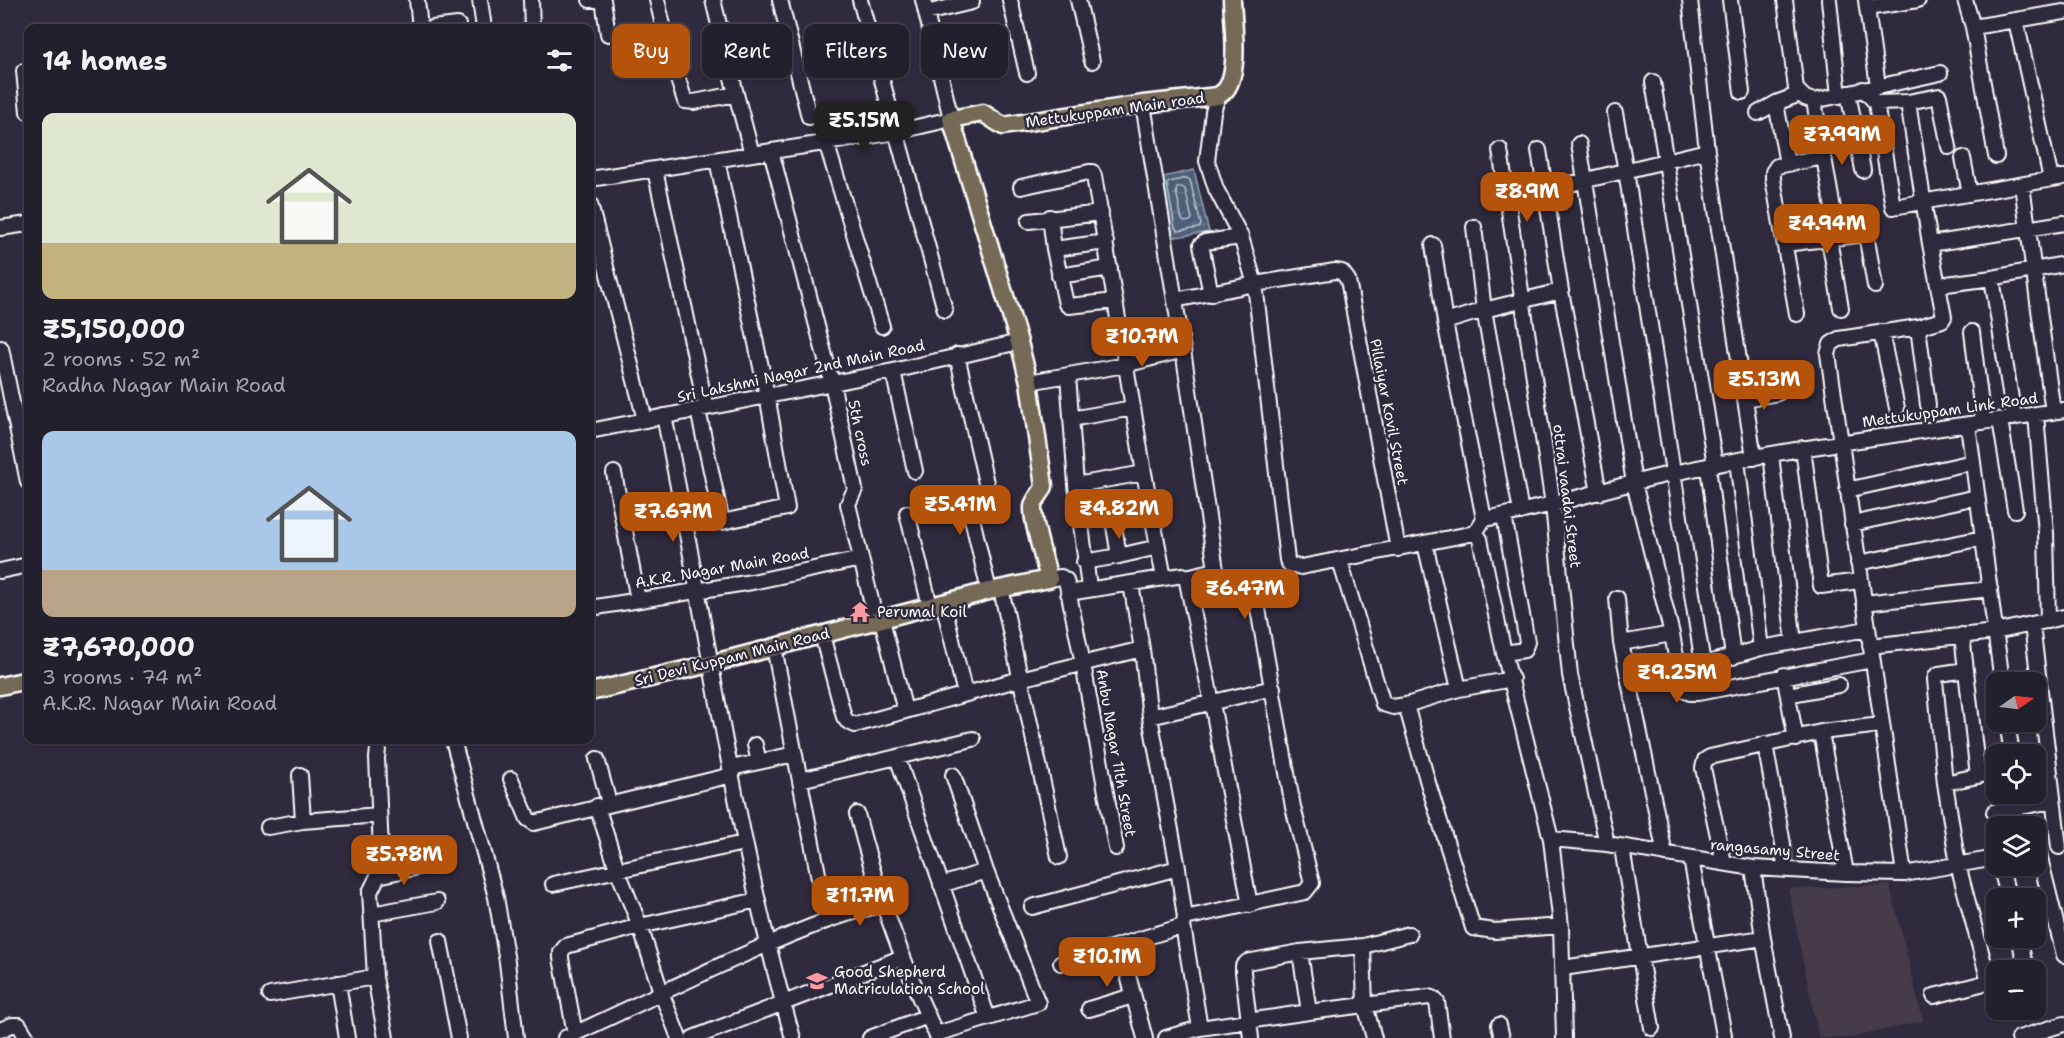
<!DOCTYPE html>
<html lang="en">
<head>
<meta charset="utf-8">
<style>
  body { margin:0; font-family:"Shantell Sans",sans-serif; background:#2b2836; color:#f1f3f6; height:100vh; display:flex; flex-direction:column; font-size:22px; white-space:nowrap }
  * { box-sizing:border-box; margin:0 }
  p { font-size:20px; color:#a3a3aa }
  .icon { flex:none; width:33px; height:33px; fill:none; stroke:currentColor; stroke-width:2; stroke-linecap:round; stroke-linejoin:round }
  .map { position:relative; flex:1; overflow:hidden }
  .side { position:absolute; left:24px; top:24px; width:570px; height:720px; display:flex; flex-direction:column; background:#23202e; border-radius:12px; box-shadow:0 2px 4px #0004,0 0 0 2px #403e4a }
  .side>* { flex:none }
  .banner { position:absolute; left:612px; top:24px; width:570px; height:54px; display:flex; gap:12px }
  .needle { width:39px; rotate:76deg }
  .buttons { position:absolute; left:1986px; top:672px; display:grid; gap:12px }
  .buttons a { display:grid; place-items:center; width:60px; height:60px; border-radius:12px; background:#23202e; box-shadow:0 2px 4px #0004,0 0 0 2px #403e4a; font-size:30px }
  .price { position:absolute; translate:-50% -51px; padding:0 14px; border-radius:12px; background:#b45309; color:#fff; font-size:20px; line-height:39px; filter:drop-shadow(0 2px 3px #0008) }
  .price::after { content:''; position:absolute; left:50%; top:36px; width:18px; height:14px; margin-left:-9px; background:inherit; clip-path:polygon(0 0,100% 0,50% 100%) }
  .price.selected { background:#222; color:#fff }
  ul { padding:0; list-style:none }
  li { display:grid; align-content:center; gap:12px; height:318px; padding:0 18px }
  li span { display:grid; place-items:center; height:186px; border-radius:12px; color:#555 }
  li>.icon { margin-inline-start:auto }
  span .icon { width:108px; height:108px; fill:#fffc; stroke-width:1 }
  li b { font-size:26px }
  h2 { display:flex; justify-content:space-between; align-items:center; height:72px; padding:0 18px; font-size:26px }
  .tag { padding:0 21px; border-radius:12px; background:#23202e; box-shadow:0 2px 4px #0004,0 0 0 2px #403e4a; font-size:21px; line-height:54px }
  .tag.selected { background:#b45309; color:#fff }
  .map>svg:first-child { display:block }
  .built { fill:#443b48 }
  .water { fill:url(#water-ripples); stroke:#95a0af; stroke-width:1.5 }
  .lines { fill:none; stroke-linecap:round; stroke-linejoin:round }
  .shore { stroke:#b8c0c9; stroke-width:1.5 }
  .minor-casing { stroke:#fff; stroke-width:18 }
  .major-casing { stroke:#fff; stroke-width:21 }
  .minor { stroke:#2f2a3d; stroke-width:14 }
  .major { stroke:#746b55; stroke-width:16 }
  .labels { text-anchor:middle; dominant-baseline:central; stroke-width:5; stroke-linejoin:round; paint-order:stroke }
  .street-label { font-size:15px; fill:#fff; stroke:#2f2a3d }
  .poi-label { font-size:15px; fill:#fff; stroke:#2f2a3d; text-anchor:start }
</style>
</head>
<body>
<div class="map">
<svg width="2064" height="1038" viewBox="0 0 2064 1038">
  <defs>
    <pattern id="water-ripples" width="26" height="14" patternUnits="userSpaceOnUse" patternTransform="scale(1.5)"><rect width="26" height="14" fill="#4e6179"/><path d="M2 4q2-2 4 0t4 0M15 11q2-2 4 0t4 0" fill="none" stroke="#69798d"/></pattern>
  </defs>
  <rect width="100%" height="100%" fill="#2f2a3d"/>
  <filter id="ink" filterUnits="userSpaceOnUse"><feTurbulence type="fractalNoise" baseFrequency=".0167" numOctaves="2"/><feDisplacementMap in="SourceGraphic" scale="12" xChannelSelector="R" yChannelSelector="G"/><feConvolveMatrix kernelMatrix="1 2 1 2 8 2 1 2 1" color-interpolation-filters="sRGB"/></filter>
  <g filter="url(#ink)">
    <!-- built -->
    <path class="built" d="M1890,885l33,136 -72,17h-32l-31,-149z"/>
    <!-- water -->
    <path class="water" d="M1194,170l15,62 -38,6 -12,-60z"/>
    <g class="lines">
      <!-- shore -->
      <path class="shore" d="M1187,178l3,2 11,45 -2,3 -21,3 -3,-3 -8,-44 2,-2z
        M1182,187l3,2 7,30 -2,2 -5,1 -3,-2 -6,-29 1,-3z"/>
      <defs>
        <path id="minor" d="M417,0l3,28
          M480,0l4,28
          M531,0l1,28
          M590,0h5
          M603,0l5,34
          M657,0l13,55 15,46 9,1 42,-8 16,60
          M713,0l23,94
          M780,0l29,117
          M860,0l85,310
          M1010,0l17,73
          M1078,0l14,61
          M1690,0l17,151 47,307
          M1730,0l12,92
          M1785,0l11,89 9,9 9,3 126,-28
          M1829,0l10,96
          M1866,0l1,8 51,-8
          M1965,0l8,27 23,129
          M1867,8l11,78
          M926,13l46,-11
          M2016,21l35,158
          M1973,27l91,-15
          M432,28l26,-3
          M940,70l46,-11
          M24,71l4,41
          M1653,82l62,383
          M1863,89l13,14 17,104 171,-30
          M1848,93l15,77
          M1218,96l-5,16 -6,49 9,28 25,48 14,47 32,276 3,5 11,2 174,-34
          M1814,101l24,136
          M1776,103l11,61
          M1876,103l32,-1
          M1615,113l11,58 76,487 5,4h5l49,-14 106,-19
          M1758,113l18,-10 24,-9
          M826,142l56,184
          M1579,144l55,339 38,151 8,45 4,11 6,3h8l174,-33
          M1500,150l53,355 17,170 37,169
          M1539,150l22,141 38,202
          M771,151l61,232 23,106 -7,15 28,117
          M1963,158l7,36
          M655,170l51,238
          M590,179l306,-47 55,-13 -28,-119
          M2022,185l31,227
          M1021,187l68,-15h3l2,4 50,297 20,105
          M1545,190l162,-39
          M590,204l55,216
          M1050,217l4,32
          M1029,221l72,-8
          M1474,227l10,83 37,202
          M0,228l28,-4
          M1829,239l12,69
          M1106,242l-52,7 12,55 3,2 46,-5
          M1785,244l81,-10 9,52
          M1930,244l134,-21
          M1433,245l12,77 39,197
          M1059,276l51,-8
          M1992,278l22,140
          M1939,285l53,-7 72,-14
          M1211,294l-10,-49 4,-3 36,-5
          M1175,300l80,-16 80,-13 7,1 6,8 50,269
          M1797,314l-24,-135v-7l4,-6 47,-9
          M1445,322l39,-12 77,-19
          M1918,327l10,78
          M1881,332l16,76
          M1972,332l11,90
          M1,348l27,134
          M957,355l32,141 -18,18 18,77
          M893,371l22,100
          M1068,375l8,110 13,103
          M1029,382l96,-17 58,-15
          M1745,399l33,-6
          M698,410l24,112 65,-14 -20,-113 -50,-235
          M2036,415l10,118 2,88
          M664,416c43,207 70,418 129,622
          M1071,419l62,-11
          M2000,420l15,90
          M1968,425l34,257
          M590,431l303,-60 126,-29
          M1803,448l18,138 39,-5
          M1771,455l23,187
          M1737,461l24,187
          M1708,467l25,190
          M614,473l24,127
          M1076,485l68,-12
          M1847,490l126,-28
          M1111,508l8,48
          M907,513l23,93
          M1852,524l125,-27
          M1475,533l9,-14c64,-11 126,-32 190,-46 129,-28 260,-43 390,-63
          M1475,533l5,6 24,114 47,186 10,87 3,112
          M1425,544l34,145
          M1340,561l43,143 10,3 13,-2 53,-16 53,-10
          M1084,562l35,-6 39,-9
          M1858,563l125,-25
          M0,571l28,-6
          M1186,577l26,126 38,202
          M1049,579l12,-2 5,3 17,84 33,184
          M1001,589l58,268
          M1068,593l115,-18 3,2 30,-7 -33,-220 -40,-246
          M1617,598l4,45 44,211
          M943,602l22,92
          M1864,603l126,-14
          M590,608l162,-26 109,-23
          M882,620l23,91
          M2032,625l27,222
          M822,635l22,82 3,4 8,4 165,-46 122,-30
          M1962,635l16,141
          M1621,643l51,-9
          M1870,646l125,-14 69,-15
          M774,647l53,273
          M1504,653l20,-3 3,-8 -23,-126
          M1966,670l-27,4 -3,2 -1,4 10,103 13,82 31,117
          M1784,675l12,64
          M1788,695l51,-10
          M1406,705l22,78 45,145 22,3 66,-5
          M1150,717l123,-29
          M2007,722l5,32
          M1821,732l25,141
          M379,740l-2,18 4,94
          M453,740l43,157 11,65 9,76
          M1765,744l18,100 2,24
          M755,745l4,17
          M897,757l91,261
          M597,759l12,44
          M731,768l64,-14
          M300,775l3,46
          M511,779l17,40 6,4 198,-48
          M800,780l173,-41
          M1945,783l51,-11
          M597,806l20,63 23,57 21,66 18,46
          M1994,812l58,-11
          M857,814c19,75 46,150 79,220l102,-31 -52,-132 -33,-96
          M268,827l35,-6 76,-6
          M1551,839l56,5 146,24 93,5 58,1 92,-16
          M1622,848l30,180
          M2038,850l26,105
          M1691,859l33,176
          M1724,863l-21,-95 2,-8 5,-3 111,-25 60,-7
          M2000,866l9,32
          M1753,868l10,70 19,100
          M1904,874l-76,-520 3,-10 8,-5 79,-12 24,-7 2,-3 -14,-73 -22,-142 31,-6 10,51
          M553,884l191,-41
          M941,885l45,-14
          M1032,907l146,-39
          M371,914l66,-12
          M1185,918l120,-26 7,-9 -19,-76 -39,-221
          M1183,926l17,102
          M2019,938l6,26
          M440,941l19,97
          M1120,946l25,92
          M1363,946l2,59 9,33
          M1300,952l9,60
          M1061,963l122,-37 2,-8 -7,-50 -28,-151 -8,-68 -11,-65
          M1563,968l200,-30
          M338,983l9,55
          M270,995l105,-18
          M1934,996l62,-16
          M1089,1009l44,-13
          M1499,1025l3,13
          M0,1030l12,-5h7l8,13
          M575,1034l-14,-76v-6l5,-6 74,-20 118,-26
          M386,1038l-11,-61 -5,-85 8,-16 45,-10
          M565,1038c87,-39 172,-84 261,-117 19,-7 39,-12 58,-17
          M693,1038l210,-81
          M870,1038l58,-22
          M1166,1038l34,-10 109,-16 120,-15 4,1 4,4 5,36
          M1251,1038l-8,-66v-6l4,-4 53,-10 63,-6 46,-12
          M2019,1038l45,-14"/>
        <path id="major" d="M0,686l28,-6
          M590,692l120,-28 279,-73 60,-12c-4,-17 -17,-57 -16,-72 1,-9 9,-13 11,-21l-15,-104 -10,-40 -68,-223 32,-6 20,13 140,-22 75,-8c4,-3 8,-5 10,-10 11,-19 5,-64 4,-86"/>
      </defs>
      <!-- minor casing -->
      <use href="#minor" class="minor-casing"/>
      <!-- major casing -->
      <use href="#major" class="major-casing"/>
      <!-- minor -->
      <use href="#minor" class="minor"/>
      <!-- major -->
      <use href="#major" class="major"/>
    </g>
  </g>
  <!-- icons -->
  <defs>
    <symbol id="temple-bare" viewBox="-9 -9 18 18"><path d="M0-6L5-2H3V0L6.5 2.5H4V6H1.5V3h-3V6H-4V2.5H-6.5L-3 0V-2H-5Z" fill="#ff9aa2" stroke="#2f2a3d" stroke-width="2.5" paint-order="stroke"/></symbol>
    <symbol id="school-bare" viewBox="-9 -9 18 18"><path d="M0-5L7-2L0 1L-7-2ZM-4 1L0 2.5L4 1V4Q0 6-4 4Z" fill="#ff9aa2" stroke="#2f2a3d" stroke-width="2.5" paint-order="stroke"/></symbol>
  </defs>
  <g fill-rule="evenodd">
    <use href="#temple-bare" x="845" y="597" width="30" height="30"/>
    <use href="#school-bare" x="802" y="966" width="30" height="30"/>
  </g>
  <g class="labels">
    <!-- street labels -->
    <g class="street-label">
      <text transform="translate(1115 110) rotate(-8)">Mettukuppam Main road</text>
      <text transform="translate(801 371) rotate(-12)">Sri Lakshmi Nagar 2nd Main Road</text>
      <text transform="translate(1950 410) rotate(-8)">Mettukuppam Link Road</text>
      <text transform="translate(1389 412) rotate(79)">Pillaiyar Kovil Street</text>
      <text transform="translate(860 433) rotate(78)">5th cross</text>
      <text transform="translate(1567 496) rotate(83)">ottrai vaadai Street</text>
      <text transform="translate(722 568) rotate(-10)">A.K.R. Nagar Main Road</text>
      <text transform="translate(732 657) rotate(-14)">Sri Devi Kuppam Main Road</text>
      <text transform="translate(1116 753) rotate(80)">Anbu Nagar 11th Street</text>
      <text transform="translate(1775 850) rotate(5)">rangasamy Street</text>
    </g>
    <!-- poi labels -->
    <g class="poi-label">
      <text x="877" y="612">Perumal Koil</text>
      <text x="834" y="972">Good Shepherd<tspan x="834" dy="17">Matriculation School</tspan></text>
    </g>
  </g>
</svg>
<div class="buttons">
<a><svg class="needle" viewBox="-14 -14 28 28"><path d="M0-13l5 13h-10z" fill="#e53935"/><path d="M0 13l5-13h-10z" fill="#a3a3aa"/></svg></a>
<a><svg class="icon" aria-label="locate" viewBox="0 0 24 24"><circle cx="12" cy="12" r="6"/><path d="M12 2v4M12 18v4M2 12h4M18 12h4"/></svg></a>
<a><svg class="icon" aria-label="layers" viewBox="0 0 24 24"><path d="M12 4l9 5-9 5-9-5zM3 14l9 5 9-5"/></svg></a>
<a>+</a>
<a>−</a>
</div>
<b class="price selected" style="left:864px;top:152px">₹5.15M</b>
<b class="price" style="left:1842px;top:166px">₹7.99M</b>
<b class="price" style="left:1527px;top:223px">₹8.9M</b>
<b class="price" style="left:1827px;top:255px">₹4.94M</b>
<b class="price" style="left:1142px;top:368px">₹10.7M</b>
<b class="price" style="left:1764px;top:411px">₹5.13M</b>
<b class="price" style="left:960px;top:536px">₹5.41M</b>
<b class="price" style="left:1119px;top:540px">₹4.82M</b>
<b class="price" style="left:673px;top:543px">₹7.67M</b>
<b class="price" style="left:1245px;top:620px">₹6.47M</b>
<b class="price" style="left:1677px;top:704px">₹9.25M</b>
<b class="price" style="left:404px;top:886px">₹5.78M</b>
<b class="price" style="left:860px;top:927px">₹11.7M</b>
<b class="price" style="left:1107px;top:988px">₹10.1M</b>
<div class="banner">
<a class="tag selected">Buy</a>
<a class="tag">Rent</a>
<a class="tag">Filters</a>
<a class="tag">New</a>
</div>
<section class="side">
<h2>14 homes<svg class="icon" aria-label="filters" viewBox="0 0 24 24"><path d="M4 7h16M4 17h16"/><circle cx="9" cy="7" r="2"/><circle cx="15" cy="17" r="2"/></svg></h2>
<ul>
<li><span style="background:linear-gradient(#dfe7d0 70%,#c2b280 0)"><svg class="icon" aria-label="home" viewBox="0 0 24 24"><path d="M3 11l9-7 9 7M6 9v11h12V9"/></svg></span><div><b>₹5,150,000</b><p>2 rooms · 52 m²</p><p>Radha Nagar Main Road</p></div></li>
<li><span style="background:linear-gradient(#a9c7e8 75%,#b9a48a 0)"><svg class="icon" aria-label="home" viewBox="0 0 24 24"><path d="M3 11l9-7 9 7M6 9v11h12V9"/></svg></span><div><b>₹7,670,000</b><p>3 rooms · 74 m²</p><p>A.K.R. Nagar Main Road</p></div></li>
</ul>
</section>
</div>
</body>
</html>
